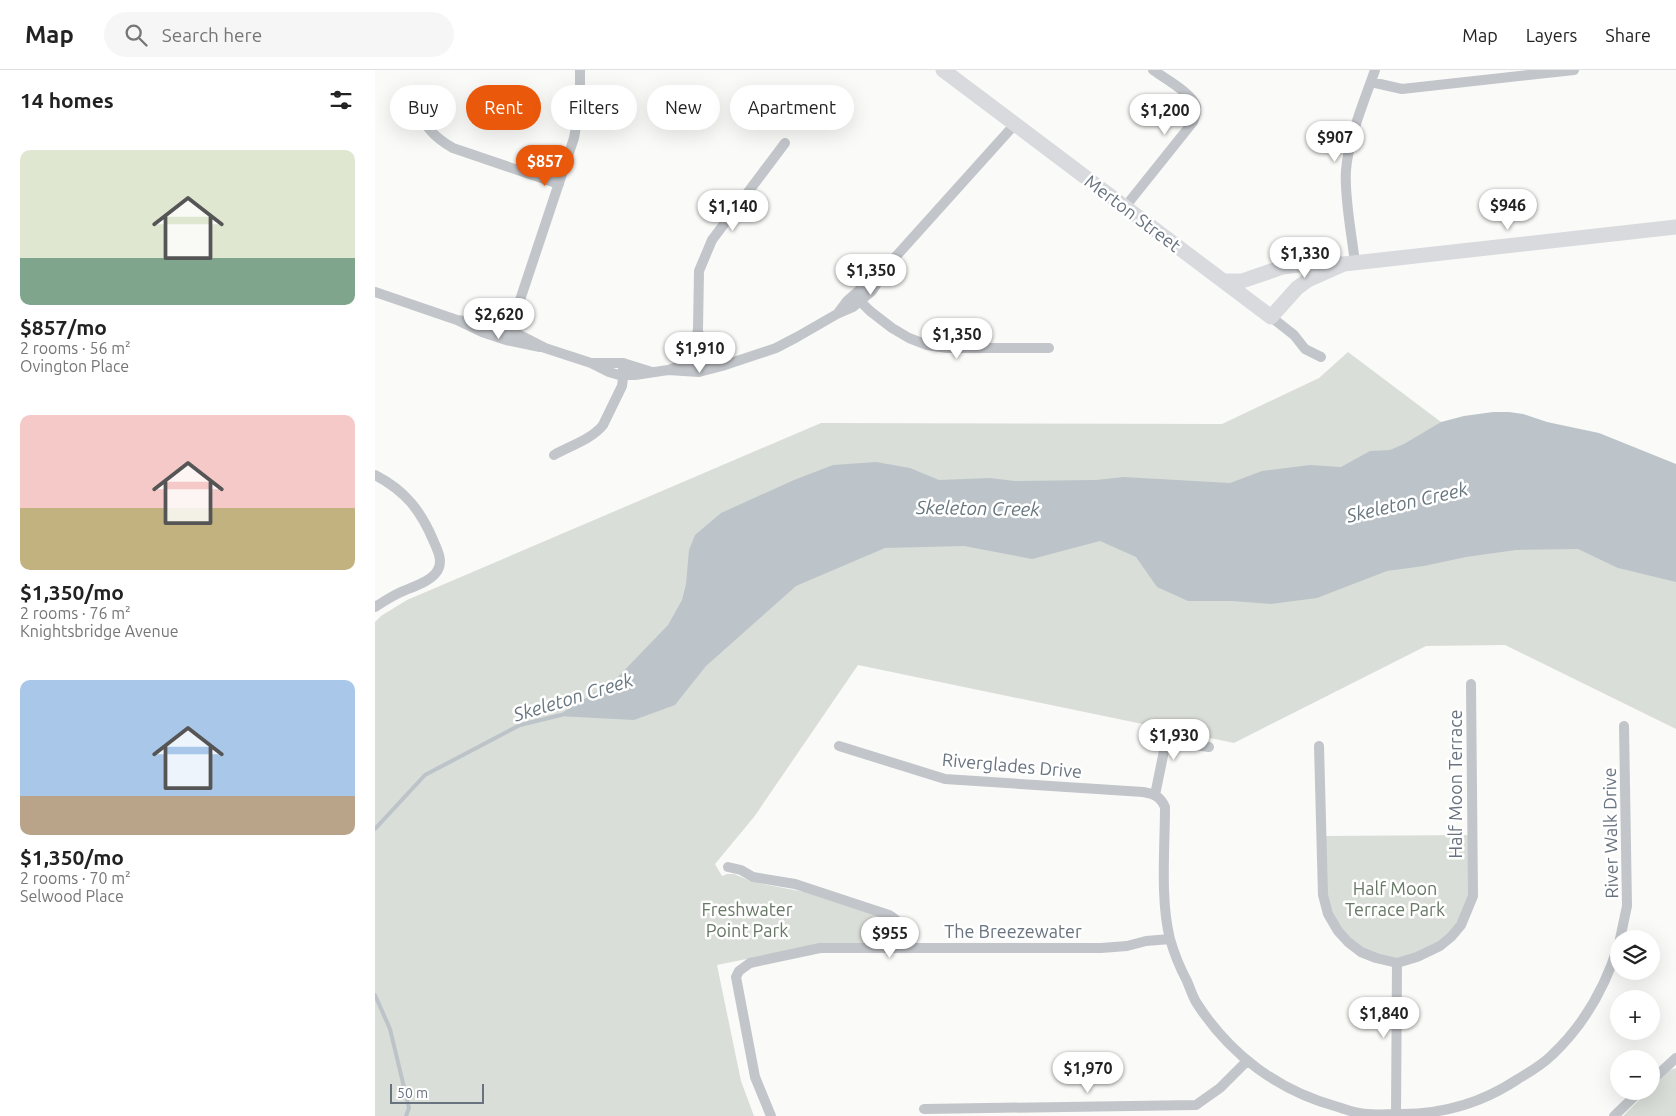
<!DOCTYPE html>
<html lang="en">
<head>
<meta charset="utf-8">
<style>
  body { margin:0; font-family:Ubuntu,sans-serif; background:#f6f6f6; color:#222; height:100vh; display:flex; flex-direction:column; font-size:19px; white-space:nowrap }
  * { box-sizing:border-box; margin:0 }
  p { font-size:16px; color:#767676 }
  .icon { flex:none; width:28px; height:28px; fill:none; stroke:currentColor; stroke-width:2; stroke-linecap:round; stroke-linejoin:round }
  .map { position:relative; flex:1; overflow:hidden }
  .side { display:flex; flex-direction:column; background:#fff; width:375px }
  .side>* { flex:none }
  .top-card { position:absolute; left:15px; top:15px; width:475px; height:45px; display:flex; gap:10px }
  .buttons { position:absolute; left:1235px; top:860px; display:grid; gap:10px }
  .buttons a { display:grid; place-items:center; width:50px; height:50px; border-radius:50%; background:#fff; box-shadow:0 5px 20px #0002; font-size:25px }
  .scale { position:absolute; left:15px; bottom:12px; width:94px; box-sizing:border-box; padding-left:5px; border:2px solid #68737f; border-top:0; font-size:14px; line-height:18px; white-space:nowrap; color:#68737f; -webkit-text-stroke:4px #fff; paint-order:stroke }
  .price { position:absolute; translate:-50% -42px; padding:0 11px; border-radius:18px; background:#fff; color:#222; font-size:16px; line-height:32px; filter:drop-shadow(0 1px 2px #0008) }
  .price::after { content:''; position:absolute; left:50%; top:30px; width:15px; height:11px; margin-left:-8px; background:inherit; clip-path:polygon(0 0,100% 0,50% 100%) }
  .price.on { background:#ea580c; color:#fff }
  ul { padding:0; list-style:none }
  li { display:grid; align-content:center; gap:10px; height:265px; padding:0 20px }
  li span { display:grid; place-items:center; height:155px; border-radius:10px; color:#555 }
  li>.icon { margin-inline-start:auto }
  span .icon { width:90px; height:90px; fill:#fffc; stroke-width:1 }
  li b { font-size:21px }
  h2 { display:flex; justify-content:space-between; align-items:center; height:60px; padding:0 20px; font-size:21px }
  .chip { padding:0 18px; border-radius:22px; background:#fff; box-shadow:0 5px 20px #0002; font-size:18px; line-height:45px }
  .chip.on { background:#ea580c; color:#fff }
  header { display:flex; align-items:center; gap:30px; box-sizing:border-box; height:70px; padding:0 25px; background:#fff; border-bottom:1px solid #e0e0e0 }
  header strong { font-size:24px }
  nav { display:flex; gap:28px; margin-inline-start:auto; font-size:18px }
  .search { width:350px; height:45px; background:#f6f6f6; display:flex; align-items:center; gap:12px; box-sizing:border-box; padding:0 18px; border-radius:28px; color:#767676; font-size:19px }
  main { display:flex; flex:1; min-height:0 }
  .map>svg:first-child { display:block }
  .green { fill:#daded8 }
  .water { fill:#bcc4c9 }
  .lines { fill:none; stroke-linecap:round; stroke-linejoin:round }
  .stream { stroke:#bcc4c9; stroke-width:4 }
  .street { stroke:#c2c5c9; stroke-width:10 }
  .secondary { stroke:#d8dade; stroke-width:15 }
  .labels { text-anchor:middle; dominant-baseline:central; stroke-width:5; stroke-linejoin:round; paint-order:stroke }
  .street-label { font-size:18px; fill:#68737f; stroke:#fff }
  .park-label { font-size:18px; fill:#687866; stroke:#fff }
  .water-label { font-size:19px; font-style:italic; fill:#68777f; stroke:#fff }
</style>
</head>
<body>
<header>
<strong>Map</strong>
<div class="search"><svg class="icon" aria-label="search" viewBox="0 0 24 24"><circle cx="10" cy="10" r="6"/><path d="M15 15l6 6"/></svg>Search here</div>
<nav><a>Map</a><a>Layers</a><a>Share</a></nav>
</header>
<main>
<section class="side">
<h2>14 homes<svg class="icon" aria-label="filters" viewBox="0 0 24 24"><path d="M4 7h16M4 17h16"/><circle cx="9" cy="7" r="2"/><circle cx="15" cy="17" r="2"/></svg></h2>
<ul>
<li><span style="background:linear-gradient(#dfe7d0 70%,#7fa58c 0)"><svg class="icon" aria-label="home" viewBox="0 0 24 24"><path d="M3 11l9-7 9 7M6 9v11h12V9"/></svg></span><div><b>$857/mo</b><p>2 rooms · 56 m²</p><p>Ovington Place</p></div></li>
<li><span style="background:linear-gradient(#f6c9c9 60%,#c2b280 0)"><svg class="icon" aria-label="home" viewBox="0 0 24 24"><path d="M3 11l9-7 9 7M6 9v11h12V9"/></svg></span><div><b>$1,350/mo</b><p>2 rooms · 76 m²</p><p>Knightsbridge Avenue</p></div></li>
<li><span style="background:linear-gradient(#a9c7e8 75%,#b9a48a 0)"><svg class="icon" aria-label="home" viewBox="0 0 24 24"><path d="M3 11l9-7 9 7M6 9v11h12V9"/></svg></span><div><b>$1,350/mo</b><p>2 rooms · 70 m²</p><p>Selwood Place</p></div></li>
</ul>
</section>
<div class="map">
<svg width="1301" height="1046" viewBox="0 0 1301 1046">
  <rect width="100%" height="100%" fill="#fafaf8"/>
  <!-- green -->
  <path class="green" d="M973,282l93,70 56,73 179,24v210l-171,-84 -79,1 -192,97 -376,-78 -104,152 -39,47 7,12 5,-2h7l19,8 51,10 85,28 4,3 2,7 -2,5 -7,7 -7,2h-59l-103,21 24,116 13,35h-379v-494l6,-6 26,-16 414,-177 401,1 97,-46z
    M1097,765l1,61 -22,41 -54,26 -36,-11 -33,-38 -6,-78z
    M1301,998v48h-53l25,-25h3v-3l19,-18z"/>
  <!-- water -->
  <path class="water" d="M1118,342h16l14,2 24,8 52,11 77,31v118l-58,-14 -40,-19 -62,1 -50,7 -42,9 -37,5 -70,27 -46,6 -39,-3h-44l-31,-14 -21,-30 -36,-16 -68,18 -68,-13 -79,2 -89,38 -90,80 -31,39 -41,15 -77,-4 58,-36 53,-55 14,-25 4,-16 3,-34 6,-15 26,-22 73,-33 39,-15 43,-3 34,6 29,12 51,-2 25,3 81,-1 28,-3 106,6 32,-12 48,-6 31,2 29,-16 20,-1 14,-6 37,-22 23,-6z"/>
  <g class="lines">
    <!-- stream -->
    <path class="stream" d="M0,759l50,-54 95,-50 41,-10
      M0,925l15,34 19,79 -3,8"/>
    <!-- street -->
    <path class="street" d="M996,12l31,7 172,-19
      M39,33c9,21 19,34 39,45l106,36
      M750,137l68,-85c2,-5 4,-10 3,-16 -4,-13 -32,-28 -43,-36
      M980,193c-3,-27 -11,-66 -9,-93 3,-34 18,-68 29,-100
      M0,222l82,28 25,12 24,8 34,7
      M485,226l4,9 6,6 22,17 17,10 18,7 20,3h102
      M463,243l9,-12 43,-38 125,-139
      M896,247l23,18 11,14 16,8
      M82,250l30,4 25,7 33,17 46,15 18,9 10,3h16l33,-5 31,2 23,-6 54,-18 21,-11 40,-23 16,-7 19,-16 18,-28
      M131,270c9,-12 11,-23 13,-37l55,-165 6,-35v-33
      M217,293h31l29,9
      M325,297l2,-17 -2,-15
      M296,299c19,-7 40,-12 60,-7
      M324,302l-4,-12 -1,-9 4,-22 1,-58 13,-31 73,-97
      M179,385c16,-9 38,-16 49,-30l19,-39 1,-8v-15
      M0,405c31,16 46,36 59,67 5,11 10,22 1,32 -8,9 -23,13 -34,18 -9,4 -18,10 -26,15
      M464,676l106,33 198,13c11,2 17,4 22,15 0,40 -5,93 5,132 4,14 10,29 17,42 3,7 5,14 9,21 33,52 82,89 142,105 9,3 19,7 29,7 10,1 20,0 30,0 43,1 85,-11 121,-35 12,-7 24,-14 34,-24 33,-31 54,-69 67,-112
      M944,676l4,149 5,19 10,17 10,11 13,10 15,6 21,5 20,-6 23,-11 11,-9 10,-12 12,-29 -2,-212
      M780,725l11,-54 43,6
      M353,797l13,3 12,7 42,7 94,31c14,7 13,18 13,32
      M1245,869l7,-33 -3,-180
      M1276,1011l25,-23
      M549,1039l272,-4 24,-17 27,-27
      M396,1046l-16,-39 -19,-100 3,-6 11,-8 70,-15h281l26,-2 19,-5 24,-2
      M1021,1046l1,-153
      M1239,1046l26,-25"/>
    <!-- secondary -->
    <path class="secondary" d="M568,0l328,247 26,-29 11,-8 36,-16
      M848,211h19l41,-14 23,-3h38l332,-37"/>
  </g>
  <g class="labels">
    <!-- street labels -->
    <g class="street-label">
      <text transform="translate(758 143) rotate(37)">Merton Street</text>
      <text transform="translate(637 695) rotate(5)">Riverglades Drive</text>
      <text transform="translate(1080 714) rotate(-90)">Half Moon Terrace</text>
      <text transform="translate(1235 763) rotate(-91)">River Walk Drive</text>
      <text x="638" y="861">The Breezewater</text>
    </g>
    <!-- park labels -->
    <g class="park-label">
      <text x="1020" y="818">Half Moon<tspan x="1020" dy="21">Terrace Park</tspan></text>
      <text x="372" y="839">Freshwater<tspan x="372" dy="21">Point Park</tspan></text>
    </g>
    <!-- water labels -->
    <g class="water-label">
      <text transform="translate(1032 432) rotate(-13)">Skeleton Creek</text>
      <text transform="translate(603 438) rotate(1)">Skeleton Creek</text>
      <text transform="translate(198 627) rotate(-17)">Skeleton Creek</text>
    </g>
  </g>
</svg>
<div class="buttons">
<a><svg class="icon" aria-label="layers" viewBox="0 0 24 24"><path d="M12 4l9 5-9 5-9-5zM3 14l9 5 9-5"/></svg></a>
<a>+</a>
<a>−</a>
</div>
<div class="scale">50 m</div>
<b class="price" style="left:790px;top:66px">$1,200</b>
<b class="price" style="left:960px;top:93px">$907</b>
<b class="price on" style="left:170px;top:117px">$857</b>
<b class="price" style="left:1133px;top:161px">$946</b>
<b class="price" style="left:358px;top:162px">$1,140</b>
<b class="price" style="left:930px;top:209px">$1,330</b>
<b class="price" style="left:496px;top:226px">$1,350</b>
<b class="price" style="left:124px;top:270px">$2,620</b>
<b class="price" style="left:582px;top:290px">$1,350</b>
<b class="price" style="left:325px;top:304px">$1,910</b>
<b class="price" style="left:799px;top:691px">$1,930</b>
<b class="price" style="left:515px;top:889px">$955</b>
<b class="price" style="left:1009px;top:969px">$1,840</b>
<b class="price" style="left:713px;top:1024px">$1,970</b>
<div class="top-card">
<a class="chip">Buy</a>
<a class="chip on">Rent</a>
<a class="chip">Filters</a>
<a class="chip">New</a>
<a class="chip">Apartment</a>
</div>
</div>
</main>
</body>
</html>
